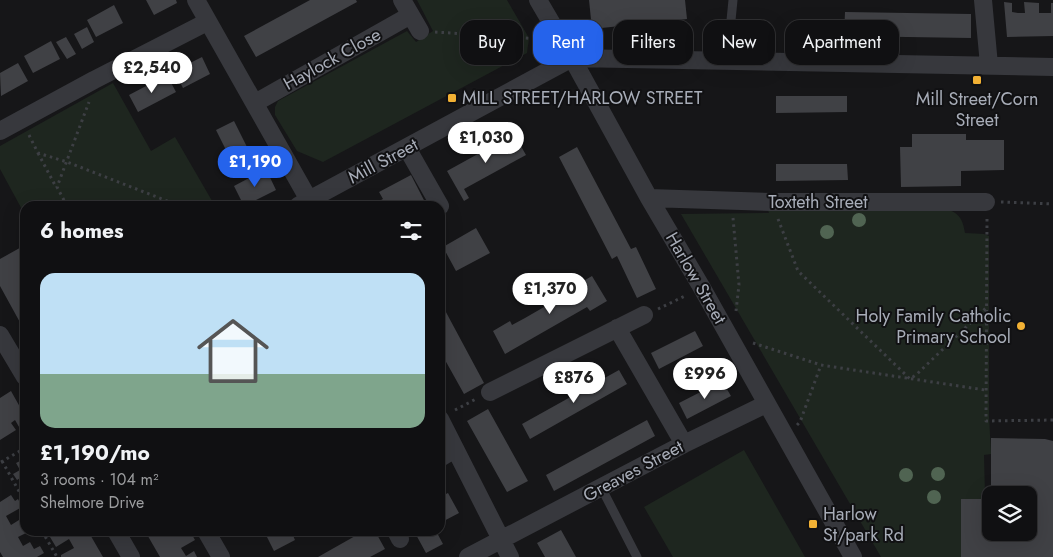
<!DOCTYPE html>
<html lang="en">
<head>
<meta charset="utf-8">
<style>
  body { margin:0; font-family:Jost,sans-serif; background:#1e1e20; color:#f1f3f6; height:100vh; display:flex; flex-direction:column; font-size:19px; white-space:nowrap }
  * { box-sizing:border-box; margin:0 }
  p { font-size:16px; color:#9c9d9f }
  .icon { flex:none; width:28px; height:28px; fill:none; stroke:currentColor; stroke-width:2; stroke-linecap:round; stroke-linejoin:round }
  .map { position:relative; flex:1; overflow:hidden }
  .details { position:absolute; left:20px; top:201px; width:425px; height:335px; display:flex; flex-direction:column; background:#101012; border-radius:15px; box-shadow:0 5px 20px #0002,0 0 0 1px #303032 }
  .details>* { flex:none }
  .guide { position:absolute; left:460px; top:20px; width:475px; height:45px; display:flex; gap:10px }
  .fabs { position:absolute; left:982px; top:486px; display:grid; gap:10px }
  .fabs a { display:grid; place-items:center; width:55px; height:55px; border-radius:10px; background:#101012; box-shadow:0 5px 20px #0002,0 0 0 1px #303032; font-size:25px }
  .price { position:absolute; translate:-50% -42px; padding:0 11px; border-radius:18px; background:#fff; color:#222; font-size:16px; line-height:32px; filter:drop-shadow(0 1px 2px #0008) }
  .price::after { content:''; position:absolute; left:50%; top:30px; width:15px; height:11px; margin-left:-8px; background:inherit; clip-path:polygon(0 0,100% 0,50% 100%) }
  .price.on { background:#2563eb; color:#fff }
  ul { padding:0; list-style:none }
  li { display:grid; align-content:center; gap:10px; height:265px; padding:0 20px }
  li+li { border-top:1px solid #303032 }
  li span { display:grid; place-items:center; height:155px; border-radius:15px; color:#555 }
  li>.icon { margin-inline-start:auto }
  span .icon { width:90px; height:90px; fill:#fffc; stroke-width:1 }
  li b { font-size:21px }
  h2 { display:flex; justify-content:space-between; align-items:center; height:60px; padding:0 20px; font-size:21px }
  .pill { padding:0 18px; border-radius:15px; background:#101012; box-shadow:0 5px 20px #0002,0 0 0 1px #303032; font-size:18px; line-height:45px }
  .pill.on { background:#2563eb; color:#fff }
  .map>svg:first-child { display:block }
  .green { fill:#1e261f }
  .building { fill:#404145 }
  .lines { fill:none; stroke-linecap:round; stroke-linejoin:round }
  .path { stroke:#3d3f44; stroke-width:3; stroke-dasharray:2.5 4; stroke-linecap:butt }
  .service { stroke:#37383d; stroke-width:9 }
  .minor { stroke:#37383d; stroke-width:18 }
  .tree { fill:#506452 }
  .poi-dot { fill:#f2b134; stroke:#111113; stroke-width:2 }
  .labels { text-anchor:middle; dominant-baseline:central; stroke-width:4; stroke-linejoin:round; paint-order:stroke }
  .street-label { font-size:18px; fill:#a8adb8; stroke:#111113 }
  .poi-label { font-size:18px; fill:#a8adb8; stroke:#111113; text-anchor:start }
</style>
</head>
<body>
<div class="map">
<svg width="1053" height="557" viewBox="0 0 1053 557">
  <rect width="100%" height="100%" fill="#161618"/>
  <!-- green -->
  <path class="green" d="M417,0h90l22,38 -2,15 -204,109 -26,-11 -22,-36v-8l3,-6 129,-70 9,11 17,-11z
    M113,83l38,68 24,-14 40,69h-190v9l-25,-46v-23z
    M767,208l182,2c12,4 14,12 16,23l19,1 5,2v180l2,38 -7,1 1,40h-4v4h-20v58h-80l-200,-343 88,-1z
    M744,450l61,107h-132l-29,-50z"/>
  <!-- building -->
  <path class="building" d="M146,0h30l1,3 -23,12z
    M310,0h46l1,2 -101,55 -12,-21z
    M589,0h96l2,19 -95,10z
    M1004,2l8,1v9l6,1h7l-1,-11 15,1v10h12v-10h2v33l-46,1z
    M114,5l9,18 -27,14 -9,-17z
    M845,12l126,2v24l-127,-2z
    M87,27l7,15 -12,7 -8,-15z
    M66,37l10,17 -9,5 -11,-17z
    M51,41l9,18 -27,14 -9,-17z
    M202,57l8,17 -27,14 -9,-17z
    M18,63l10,18 -27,15 -1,-23z
    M167,75l9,17 -38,20 -9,-17z
    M776,96h71v16l-71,1z
    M234,121l18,36 -18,9 -18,-36z
    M514,134l12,21 -62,34 5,9 -5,3 -17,-30z
    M912,134h54v6h38v30l-43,1v15l-60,1 -1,-40h12z
    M577,147l54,102 5,-2 20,42 -19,9 -20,-42 -5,3 -53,-102z
    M776,164h71l1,16 -72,1z
    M266,169l10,21 -32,16 -10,-20z
    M411,175l16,31h-58l14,-7 -4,-7z
    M476,228l14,25 -34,18 -13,-24z
    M25,245v79l-3,2 -22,-40v-27z
    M592,276l15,25 -17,10 -3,-4 -82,47 -12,-23 17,-10 2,4 13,-7 52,-30 -2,-2z
    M440,301l44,82 -20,11 -24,-43z
    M695,331l8,15 -44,23 -8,-16z
    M619,370l8,14 -97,55 -8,-15z
    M722,381l9,15 -44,23 -8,-16z
    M11,391l14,25v14l-3,2 -7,-12 -4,3 5,7 -16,10v-42z
    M488,409l40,72 -21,11 -40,-71z
    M647,420l8,16 -101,55 -8,-16z
    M991,438l54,1 8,2v116h-92v-58h30v33h38v-37h-38z
    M25,452v23l-8,5 -4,-6 7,-4 -4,-7 6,-3 -3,-5z
    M448,493l11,20 -19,10v-26z
    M11,495l4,6 3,-2 4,8 -16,9 5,9 8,-5 7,13 -8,4 5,9 7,-4 4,7 6,-3 4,7 -7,4h-34l-3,-5v-50z
    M561,530l15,27h-31l-8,-14z
    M88,531l15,26h-42v-2l13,-7 -5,-9 -13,8 -9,-15z
    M145,531h27l2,5 8,-5h8l5,9 -14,8 5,8 8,-5 3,6h-37z
    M264,531h27l4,9 -21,11z
    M364,531h11l10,18 -15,8h-52z
    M414,531h22l7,13 -17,9z"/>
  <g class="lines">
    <!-- path -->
    <path class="path" d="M435,32l106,7
      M29,135l9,18 29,9 113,44
      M38,153l18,34
      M1001,202l52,2
      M67,206l-10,-19 32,-85
      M733,218l6,67 -3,26
      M778,219l20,52 112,108 7,-5 70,-67
      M987,219l-1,202 67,-1
      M658,309l29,-14
      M753,343l68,22
      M455,410l21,-11
      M797,425l3,-3 21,-57 164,25
      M2,461l23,41
      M1,462l24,-14
      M42,531l15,26"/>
    <!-- service -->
    <path class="service" d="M727,61l6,-61
      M601,487l36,70"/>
    <!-- minor -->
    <path class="minor" d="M196,0l113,200
      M402,0l18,31
      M538,0l34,58 77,140 53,90 151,269
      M983,0l6,65
      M255,103l154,-87
      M0,131l94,-51 113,-58
      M407,148l33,58
      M649,198l122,4h215
      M298,206l274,-148 481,9
      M617,328l67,116
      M0,335l25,42
      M490,392l154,-77
      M440,419l70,138
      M440,458l15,-9
      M116,531l15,26
      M206,531l15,26
      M396,531l4,8
      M468,557l216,-113 82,-40"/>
  </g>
  <!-- trees -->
  <g class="tree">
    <circle cx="859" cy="220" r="7"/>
    <circle cx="827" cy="232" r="7"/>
    <circle cx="938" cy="474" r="7"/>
    <circle cx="906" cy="475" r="7"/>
    <circle cx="934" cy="497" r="7"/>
  </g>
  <!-- markers -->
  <g class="poi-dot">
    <rect x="972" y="75" width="10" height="10" rx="2.5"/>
    <rect x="447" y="93" width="10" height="10" rx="2.5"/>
    <circle cx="1021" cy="326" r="5"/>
    <rect x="808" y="519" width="10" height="10" rx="2.5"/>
  </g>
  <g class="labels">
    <!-- street labels -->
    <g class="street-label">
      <text transform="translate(332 59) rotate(-29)">Haylock Close</text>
      <text transform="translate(383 161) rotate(-28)">Mill Street</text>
      <text x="818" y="202">Toxteth Street</text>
      <text transform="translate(696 278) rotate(60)">Harlow Street</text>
      <text transform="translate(633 471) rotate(-28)">Greaves Street</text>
    </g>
    <!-- poi labels -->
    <g class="poi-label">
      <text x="462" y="98">MILL STREET/HARLOW STREET</text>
      <text x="977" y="99" text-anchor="middle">Mill Street/Corn<tspan x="977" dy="21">Street</tspan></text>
      <text x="1011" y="316" text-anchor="end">Holy Family Catholic<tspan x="1011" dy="21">Primary School</tspan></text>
      <text x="823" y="514">Harlow<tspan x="823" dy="21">St/park Rd</tspan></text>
    </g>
  </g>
</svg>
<div class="fabs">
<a><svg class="icon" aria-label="layers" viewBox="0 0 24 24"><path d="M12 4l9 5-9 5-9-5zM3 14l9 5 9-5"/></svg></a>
</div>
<b class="price" style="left:152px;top:94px">£2,540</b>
<b class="price" style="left:486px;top:164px">£1,030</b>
<b class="price on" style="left:255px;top:188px">£1,190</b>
<b class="price" style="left:550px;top:315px">£1,370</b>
<b class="price" style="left:705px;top:400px">£996</b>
<b class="price" style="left:574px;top:404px">£876</b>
<div class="guide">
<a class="pill">Buy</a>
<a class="pill on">Rent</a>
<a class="pill">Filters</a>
<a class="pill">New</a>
<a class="pill">Apartment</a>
</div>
<section class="details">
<h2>6 homes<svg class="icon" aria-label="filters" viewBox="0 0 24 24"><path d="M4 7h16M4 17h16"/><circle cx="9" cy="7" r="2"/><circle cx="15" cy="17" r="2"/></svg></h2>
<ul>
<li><span style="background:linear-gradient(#bfe0f5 65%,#7fa58c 0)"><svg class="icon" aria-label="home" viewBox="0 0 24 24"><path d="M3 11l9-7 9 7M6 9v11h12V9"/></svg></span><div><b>£1,190/mo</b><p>3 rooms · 104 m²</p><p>Shelmore Drive</p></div></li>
</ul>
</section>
</div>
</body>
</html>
